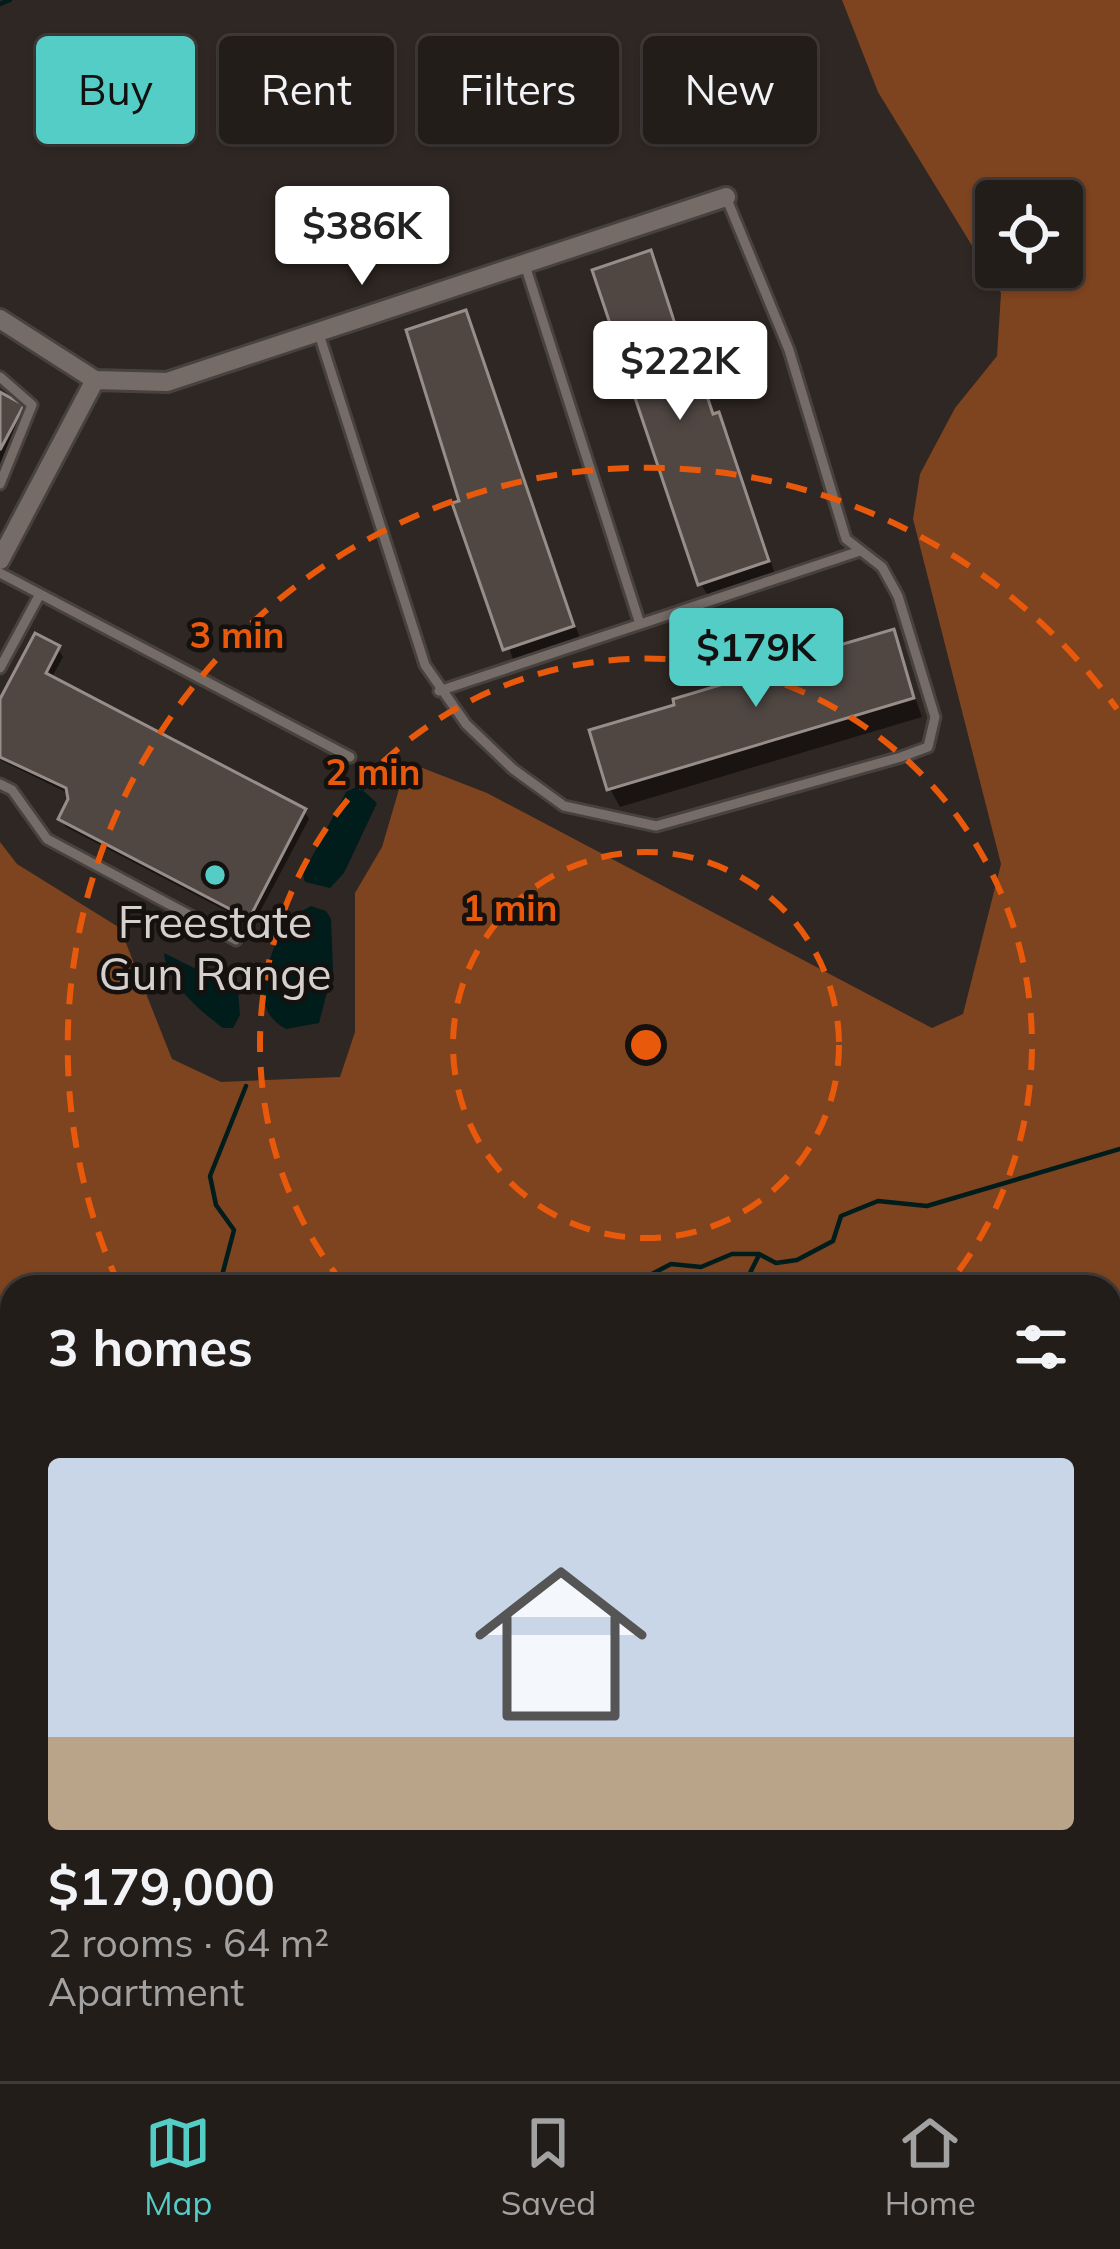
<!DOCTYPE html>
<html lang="en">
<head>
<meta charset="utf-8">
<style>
  body { margin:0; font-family:Mulish,sans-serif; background:#2f2a27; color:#f1f3f6; height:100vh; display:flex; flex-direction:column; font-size:45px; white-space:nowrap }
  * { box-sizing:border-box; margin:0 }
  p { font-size:39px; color:#a3a2a2 }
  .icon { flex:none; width:66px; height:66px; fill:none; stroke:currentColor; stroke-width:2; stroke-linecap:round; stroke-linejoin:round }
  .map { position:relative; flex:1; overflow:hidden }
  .side { position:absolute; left:0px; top:1275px; width:1122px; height:807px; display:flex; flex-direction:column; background:#231d1a; border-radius:36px 36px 0 0; box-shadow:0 3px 9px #0004,0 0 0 3px #403b39 }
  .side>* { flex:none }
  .guide { position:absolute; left:36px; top:36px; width:1050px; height:108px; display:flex; gap:24px }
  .buttons { position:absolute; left:975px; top:180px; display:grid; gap:24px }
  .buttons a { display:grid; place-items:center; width:108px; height:108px; border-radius:12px; background:#231d1a; box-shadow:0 3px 9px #0004,0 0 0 3px #403b39; font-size:60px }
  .price { position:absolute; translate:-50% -102px; padding:0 27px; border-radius:12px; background:#fff; color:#222; font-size:39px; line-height:78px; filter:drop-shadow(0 3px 6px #0008) }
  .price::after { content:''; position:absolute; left:50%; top:72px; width:36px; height:27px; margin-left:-18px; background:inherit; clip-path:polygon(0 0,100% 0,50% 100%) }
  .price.active { background:#54cdc7; color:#111 }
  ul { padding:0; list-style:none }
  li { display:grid; align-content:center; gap:24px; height:636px; padding:0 48px }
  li+li { border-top:3px solid #403b39 }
  li span { display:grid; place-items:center; height:372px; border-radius:12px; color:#555 }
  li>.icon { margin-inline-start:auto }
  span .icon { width:216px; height:216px; fill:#fffc; stroke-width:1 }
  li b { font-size:51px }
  h2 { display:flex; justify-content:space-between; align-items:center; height:144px; padding:0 48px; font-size:51px }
  .chip { padding:0 42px; border-radius:12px; background:#231d1a; box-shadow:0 3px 9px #0004,0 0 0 3px #403b39; font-size:42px; line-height:108px }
  .chip.active { background:#54cdc7; color:#111 }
  .dock { display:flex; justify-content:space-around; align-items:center; height:168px; border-top:3px solid #403b39; background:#231d1a; font-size:33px; color:#a3a2a2 }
  .dock a { display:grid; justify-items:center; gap:6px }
  .dock .active { color:#54cdc7 }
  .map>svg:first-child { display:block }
  .forest { fill:#7e431f; fill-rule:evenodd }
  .water { fill:#001d1c }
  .shadow { fill:#0007 }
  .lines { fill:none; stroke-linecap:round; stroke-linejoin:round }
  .stream { stroke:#001d1c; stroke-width:4.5 }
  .building { fill:#504743; stroke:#978e89; stroke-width:3 }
  .service-casing { stroke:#48423f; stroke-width:15 }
  .minor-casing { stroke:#48423f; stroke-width:24 }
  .path { stroke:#76706c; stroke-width:3; stroke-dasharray:6 6; stroke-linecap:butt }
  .service { stroke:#756c67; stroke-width:9 }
  .minor { stroke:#756c67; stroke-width:18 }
  .ring { fill:none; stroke:#e8590c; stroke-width:6; stroke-dasharray:21 15 }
  .poi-dot { fill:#54cdc7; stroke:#14110f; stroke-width:4.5 }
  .labels { text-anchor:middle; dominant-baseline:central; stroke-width:9; stroke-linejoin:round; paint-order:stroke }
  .poi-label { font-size:45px; fill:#d5d0cd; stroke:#14110f }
  .centre { fill:#e8590c; stroke:#14110f; stroke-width:6 }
  .ring-label { font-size:36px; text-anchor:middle; font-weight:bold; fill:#e8590c; stroke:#14110f; stroke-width:9; stroke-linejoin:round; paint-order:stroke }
</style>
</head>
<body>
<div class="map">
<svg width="1120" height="2081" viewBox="0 0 1120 2081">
  <rect width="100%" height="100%" fill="#2f2723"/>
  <!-- forest -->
  <path class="forest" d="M842,0h278v2081h-54l-12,-11h56v-783h-1098v240l-12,-11v-674l17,22 103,64 52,131 49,23 119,-5 15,-45v-139l27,-46 25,-85 80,31 445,235 31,-14 38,-150 -88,-345 7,-45 35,-66 42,-52 4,-63 -123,-201zM996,201h66v66h-66z
    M0,1570l12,4v496h179l18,11h-209z"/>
  <!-- water -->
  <path class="water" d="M358,786l19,17 -33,70 -14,15 -25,-6 -2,-8 43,-82z
    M311,906l15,5 5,8 2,50 -14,54 -33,6c-42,-22 -14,-73 -2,-108z
    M164,953l74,37 2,25 -7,13h-10c-23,-17 -57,-46 -59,-75z"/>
  <!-- shadow -->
  <path class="shadow" d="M650,254l64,162 14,17 49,147 -66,21 -10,-17z
    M465,314l117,330 -66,23 -60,-162 6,-2z
    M0,395l22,12 10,18 -32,61z
    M892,632l30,85 -302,90 -10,-18z
    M58,649l5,8 -11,20 252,134 5,8 -56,106 -187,-98 -5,-8 9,-25 -70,-34v-54z
    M248,2070h73l2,3 -3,8h-64z
    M330,2070h26l4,11h-30z"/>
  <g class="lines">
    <!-- stream -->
    <path class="stream" d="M0,4l10,-4
      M219,1287l15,-57 -18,-25 -6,-29 36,-90
      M308,1287l5,-7 27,7
      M432,1287h1
      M505,1287l9,-8 29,8
      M604,1287l27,-2 40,-21 30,3 31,-13h27l17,9 21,-3 36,-19 8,-25 37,-15 49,5 193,-57
      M743,1287l16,-32
      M0,1339l12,26
      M0,1437l12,-1
      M0,1485l12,-16
      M0,1714l12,10
      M1110,1944l10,8
      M110,2070l6,11"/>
  </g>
  <!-- building -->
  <path class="building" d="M651,250l27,83 7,-3 28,84 6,-2 50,149 -71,24 -106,-315z
    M466,310l108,316 -71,24 -51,-147 7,-2 -53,-171z
    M0,392l24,13 -24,45z
    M894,629l20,69 -307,92 -18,-60 85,-25 -1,-6 84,-25 -2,-4z
    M35,633l25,13 -14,27 260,136 -57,110 -191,-100 10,-20 -2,-11 -66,-31v-58z
    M412,2070h108v11h-108z
    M535,2070h108v11h-108z
    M692,2070h109v11h-109z
    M816,2070h50v11h-50z
    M976,2070h34l4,10 -34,1z"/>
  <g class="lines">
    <defs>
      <path id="service" d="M524,262l115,359
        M318,331l107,334 41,59 47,45 51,37 92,20 245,-69 27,-10 7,-30 -37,-121 -16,-29 -36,-28 -57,-189 -63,-153
        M0,377l32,28 -32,79
        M0,573l350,184
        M0,668l40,-74
        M439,691l421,-140
        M0,784l12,6 35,49 189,101"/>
      <path id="minor" d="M0,319l95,61 72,2 559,-185
        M0,560l95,-180
        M385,2070v11
        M667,2070v11
        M928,2070l7,11"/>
    </defs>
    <!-- service casing -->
    <use href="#service" class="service-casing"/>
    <!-- minor casing -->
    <use href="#minor" class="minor-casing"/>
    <!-- path -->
    <path class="path" d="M1110,1682l10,-4"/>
    <!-- service -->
    <use href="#service" class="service"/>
    <!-- minor -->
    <use href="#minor" class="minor"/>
  </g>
  <!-- distance rings -->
  <g class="ring">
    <circle cx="646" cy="1045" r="193"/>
    <path d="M344 1285A386 386 0 1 1 948 1285"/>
    <path d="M119 1285A579 579 0 0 1 1117 709"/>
  </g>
  <!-- markers -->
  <circle class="poi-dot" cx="215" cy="875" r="12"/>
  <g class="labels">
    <!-- poi labels -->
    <g class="poi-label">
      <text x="215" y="921">Freestate<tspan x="215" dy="52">Gun Range</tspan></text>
    </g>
  </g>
  <circle cx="646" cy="1045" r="18" class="centre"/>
  <g class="ring-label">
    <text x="237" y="648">3 min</text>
    <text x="373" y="785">2 min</text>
    <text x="510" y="921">1 min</text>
  </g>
</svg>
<div class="buttons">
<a><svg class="icon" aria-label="locate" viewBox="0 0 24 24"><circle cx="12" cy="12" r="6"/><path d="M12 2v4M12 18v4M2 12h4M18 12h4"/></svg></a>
</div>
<b class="price" style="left:362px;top:288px">$386K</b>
<b class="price" style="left:680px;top:423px">$222K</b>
<b class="price active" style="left:756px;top:710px">$179K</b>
<div class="guide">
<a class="chip active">Buy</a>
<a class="chip">Rent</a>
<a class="chip">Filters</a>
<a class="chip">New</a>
</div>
<section class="side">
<h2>3 homes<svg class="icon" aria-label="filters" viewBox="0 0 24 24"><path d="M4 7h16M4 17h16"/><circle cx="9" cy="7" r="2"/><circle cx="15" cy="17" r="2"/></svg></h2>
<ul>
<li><span style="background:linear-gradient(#c9d6e8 75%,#b9a48a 0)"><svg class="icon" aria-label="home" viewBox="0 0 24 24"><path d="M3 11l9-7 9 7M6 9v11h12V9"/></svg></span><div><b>$179,000</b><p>2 rooms · 64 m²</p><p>Apartment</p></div></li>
</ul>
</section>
</div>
<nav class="dock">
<a class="active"><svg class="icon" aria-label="map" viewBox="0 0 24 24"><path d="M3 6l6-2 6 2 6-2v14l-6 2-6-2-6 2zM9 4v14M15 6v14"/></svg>Map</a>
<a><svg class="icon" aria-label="saved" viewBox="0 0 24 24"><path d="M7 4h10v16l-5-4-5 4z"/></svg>Saved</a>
<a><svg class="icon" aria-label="home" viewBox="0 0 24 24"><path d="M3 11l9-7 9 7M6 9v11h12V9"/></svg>Home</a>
</nav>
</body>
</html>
